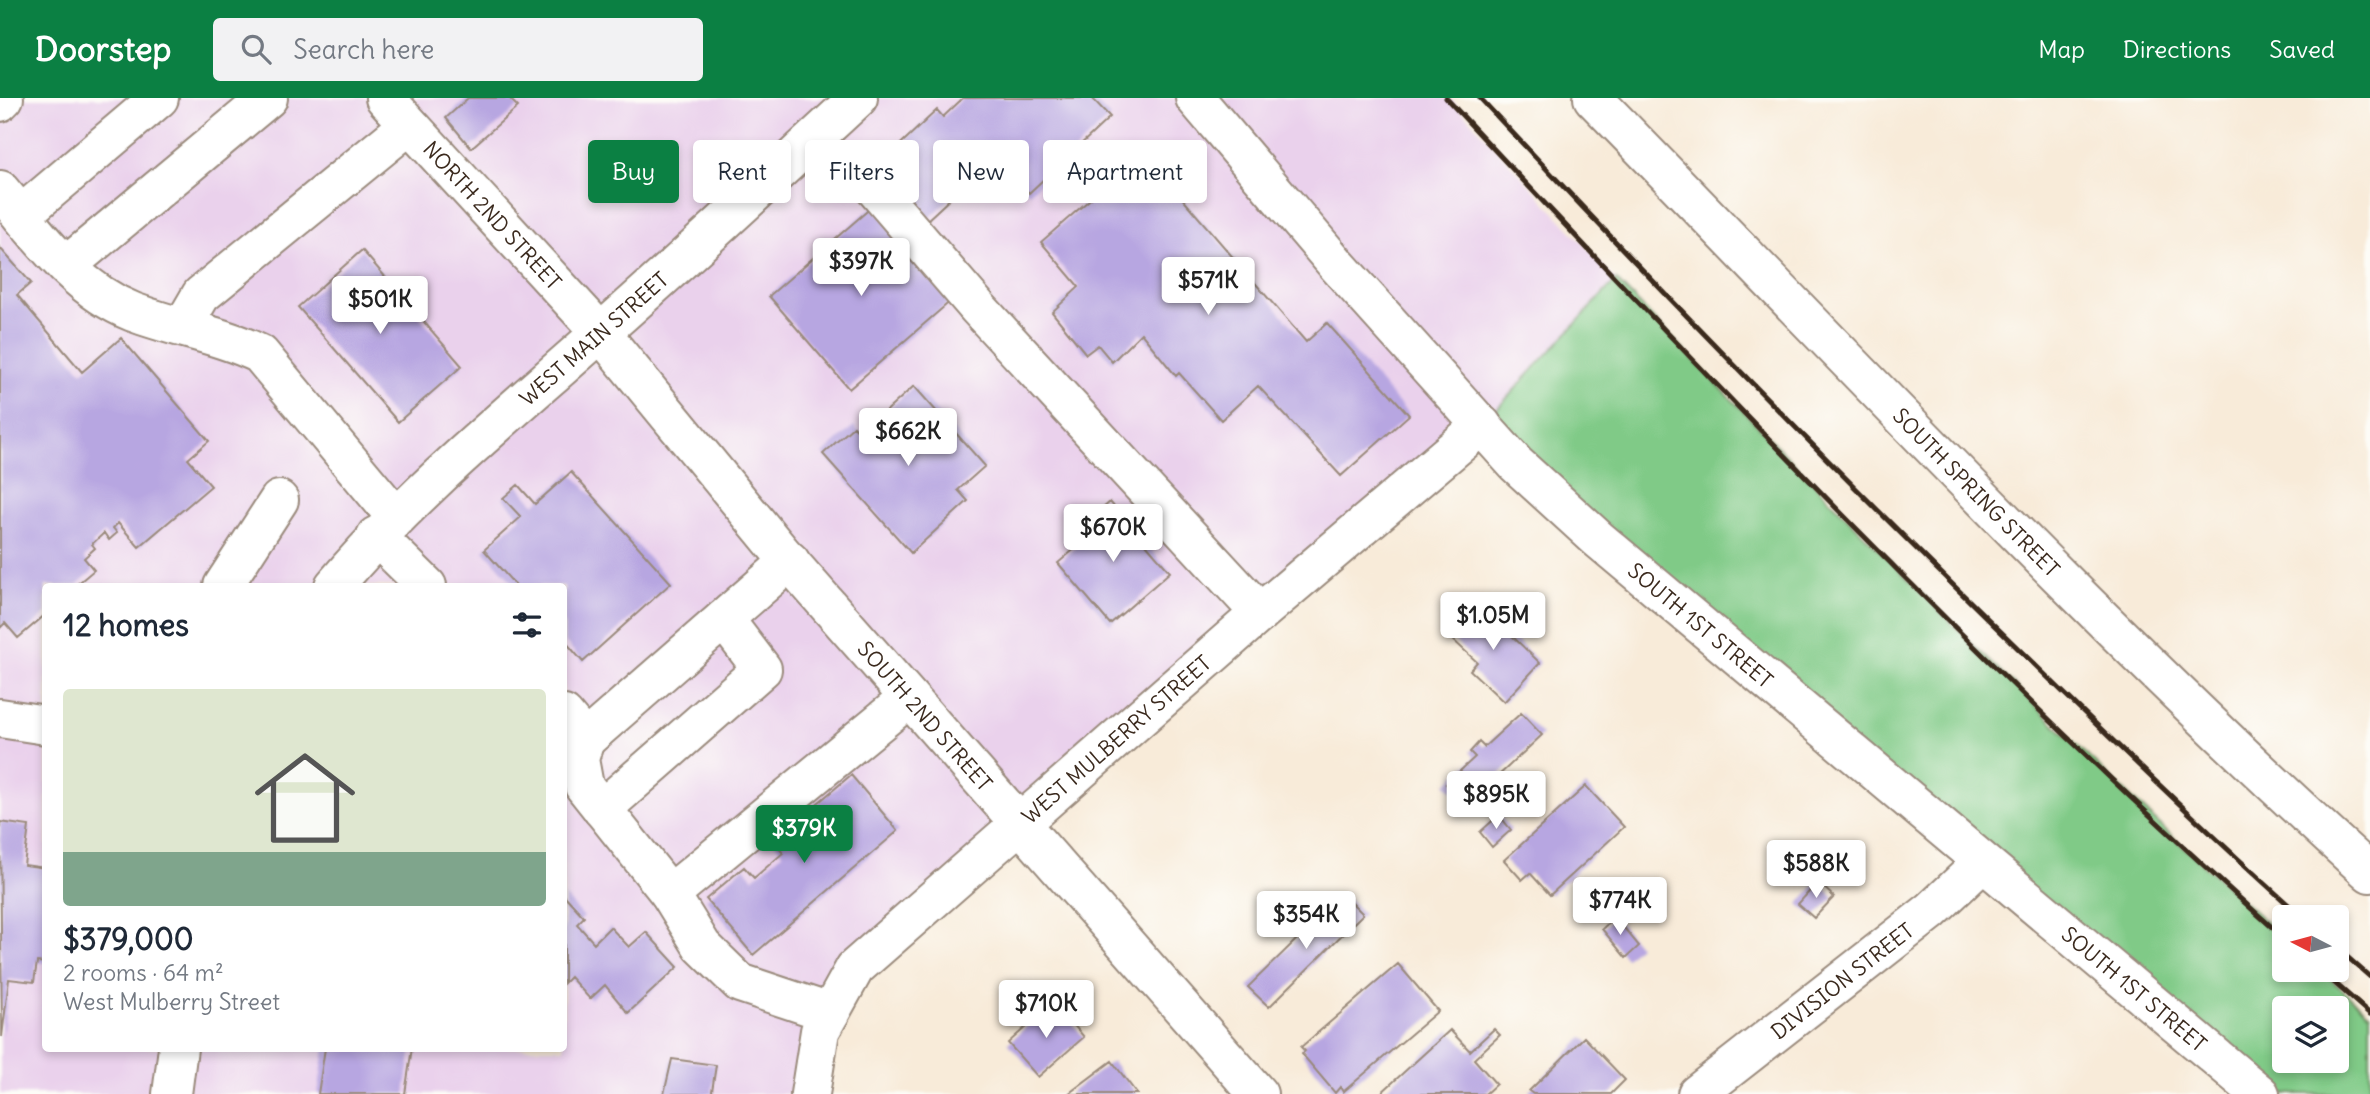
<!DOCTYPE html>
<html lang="en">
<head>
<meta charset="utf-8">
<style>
  body { margin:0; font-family:Delius,sans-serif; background:#f2f2f3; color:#1f2937; height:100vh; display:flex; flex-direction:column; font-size:26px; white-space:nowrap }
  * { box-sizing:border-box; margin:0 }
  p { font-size:23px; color:#747a83 }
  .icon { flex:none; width:38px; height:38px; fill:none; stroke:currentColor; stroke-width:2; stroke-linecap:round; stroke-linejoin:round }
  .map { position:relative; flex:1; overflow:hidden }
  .drawer { position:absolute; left:42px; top:485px; width:525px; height:469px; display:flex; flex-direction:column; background:#fff; border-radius:7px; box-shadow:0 4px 10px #0003 }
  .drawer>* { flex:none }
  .top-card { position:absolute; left:588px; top:42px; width:665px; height:63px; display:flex; gap:14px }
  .needle { width:46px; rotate:276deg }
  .fabs { position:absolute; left:2272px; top:807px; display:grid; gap:14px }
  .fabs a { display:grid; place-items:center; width:77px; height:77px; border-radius:7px; background:#fff; box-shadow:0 4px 10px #0003; font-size:35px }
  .price { position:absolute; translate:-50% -60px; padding:0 16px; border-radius:7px; background:#fff; color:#222; font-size:23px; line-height:46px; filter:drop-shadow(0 2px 4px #0008) }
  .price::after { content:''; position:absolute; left:50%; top:42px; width:21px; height:16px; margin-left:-10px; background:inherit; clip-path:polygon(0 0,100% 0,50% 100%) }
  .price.selected { background:#0b8043; color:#fff }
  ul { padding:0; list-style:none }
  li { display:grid; align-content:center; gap:14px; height:371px; padding:0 21px }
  li span { display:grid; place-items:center; height:217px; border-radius:7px; color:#555 }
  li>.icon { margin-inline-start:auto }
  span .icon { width:126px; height:126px; fill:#fffc; stroke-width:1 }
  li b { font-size:30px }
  h2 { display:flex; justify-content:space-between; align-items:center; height:84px; padding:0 21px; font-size:30px }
  .chip { padding:0 24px; border-radius:7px; background:#fff; box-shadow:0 4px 10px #0003; font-size:24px; line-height:63px }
  .chip.selected { background:#0b8043; color:#fff }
  header { display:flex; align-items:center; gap:42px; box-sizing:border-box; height:98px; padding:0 35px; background:#0b8043; color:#fff }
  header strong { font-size:33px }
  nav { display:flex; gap:38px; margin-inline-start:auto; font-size:24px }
  .search { width:490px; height:63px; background:#f2f2f3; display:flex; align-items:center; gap:18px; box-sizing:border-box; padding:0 24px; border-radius:7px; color:#747a83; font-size:26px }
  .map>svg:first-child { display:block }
  .built { fill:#ead1ec; fill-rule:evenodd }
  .green { fill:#80ca87; stroke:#5e7a52; stroke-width:2; fill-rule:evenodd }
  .building { fill:#b7a6e1 }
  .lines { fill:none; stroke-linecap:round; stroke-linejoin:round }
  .minor-casing { stroke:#9a8a7c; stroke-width:42 }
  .major-casing { stroke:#9a8a7c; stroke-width:42 }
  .minor { stroke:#fff; stroke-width:38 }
  .major { stroke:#fff; stroke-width:38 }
  .rail { stroke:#3b2a1e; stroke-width:5 }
  .labels { text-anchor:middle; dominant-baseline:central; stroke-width:5; stroke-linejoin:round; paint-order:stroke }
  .street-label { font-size:21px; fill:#3b2a1e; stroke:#fdfcf7 }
</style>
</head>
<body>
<header>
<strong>Doorstep</strong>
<div class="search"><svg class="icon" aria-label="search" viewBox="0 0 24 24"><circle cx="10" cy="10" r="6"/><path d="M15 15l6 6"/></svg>Search here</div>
<nav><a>Map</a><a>Directions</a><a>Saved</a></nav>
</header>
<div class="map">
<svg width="2370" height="996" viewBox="0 0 2370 996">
  <rect width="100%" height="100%" fill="#fdfcf7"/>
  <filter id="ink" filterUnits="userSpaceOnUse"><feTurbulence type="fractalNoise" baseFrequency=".0143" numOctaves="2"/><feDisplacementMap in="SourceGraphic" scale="14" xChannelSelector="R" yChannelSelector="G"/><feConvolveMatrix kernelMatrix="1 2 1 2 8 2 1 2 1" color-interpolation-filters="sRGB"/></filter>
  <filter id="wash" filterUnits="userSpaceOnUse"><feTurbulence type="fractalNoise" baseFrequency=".00686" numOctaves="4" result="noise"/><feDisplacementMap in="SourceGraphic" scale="28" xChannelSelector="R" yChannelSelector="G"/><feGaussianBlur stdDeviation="1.57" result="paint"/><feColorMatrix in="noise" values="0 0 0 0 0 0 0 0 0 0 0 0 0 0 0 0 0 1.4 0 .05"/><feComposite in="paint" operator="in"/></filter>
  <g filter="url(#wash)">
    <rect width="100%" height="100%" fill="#f8ebd9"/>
    <!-- built -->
    <path class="built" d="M0,0h1450l166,182 -134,145 -627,543 -45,126h-810zM46,488h518v462h-518z"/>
    <!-- green -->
    <path class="green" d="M1616,182c217,224 434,450 668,658v32h36l50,44v80h-110l-778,-669zM2284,910h52v52h-52z"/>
    <g id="blocks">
      <!-- building -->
      <path class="building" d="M468,0h41l9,9 -47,41 -25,-30z
        M963,0h129l18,19 -81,76 -39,-42 -14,14 5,5 -55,51 -50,-54 61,-57 6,7z
        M1143,55l163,189 21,-19 82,92 -68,61 -83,-90 -37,34 -42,-47 -3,3 -35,-43 -29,29 -14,-17 -12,9 -34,-42 27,-25 -38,-45z
        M873,108l80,93 -104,90 -80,-93z
        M0,150l31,35 -14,12 65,77 39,-34 88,103 -21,18 23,27 -72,61 -21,-24 -5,5 4,5 -8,7 -5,-7 -12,11 3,4 -11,10 10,12 -19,16h-29v28l-28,24 -13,-15 -5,5z
        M362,152l100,116 -64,56 -100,-115z
        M914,288l71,80 -27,24 10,11 -57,52 -88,-99 31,-28 7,8z
        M571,374l100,111 -88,79 -19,-22v-54h-48l-32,-36 37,-33 -18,-19 15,-13 17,19z
        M1110,404l60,70 -60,52 -52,-61 26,-22 -8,-9z
        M1482,509l58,56 -36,39 -34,-32 7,-8 -26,-24 6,-7 -7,-7 15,-15 8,7z
        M1521,615l21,22 -76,71 -20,-22 29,-27 -5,-5 9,-10 5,5z
        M851,677l47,56 -145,124 -47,-56 38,-32 10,11 29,-25 -10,-12z
        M1586,688l38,41 -74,68 -20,-22 -8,7 -18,-20z
        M1499,717l12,15 -19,17 -12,-15z
        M0,724l29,4 -5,39 22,3v95l-9,-1 -3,20 -25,-3 -7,58z
        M1818,784l16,15 -20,21 -16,-14z
        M1343,796l20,20 -94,93 -21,-20z
        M564,797l20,22 -7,7 17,19 16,-16 19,20 17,-15 32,35 -50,46 -23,-28 -15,14 -20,-22 -6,6z
        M1615,819l24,29 -13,12 -24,-29z
        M1398,866l40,47 -95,81 -3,-5 -5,6 -33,-39 3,-3 -4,-4z
        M1054,904l30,35 -46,40 -30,-34z
        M1494,931l6,6 -26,24 22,25 -11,10h-105l70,-64 20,21z
        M1584,939l41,43 -14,14h-78l-4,-3z
        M325,950h87l-7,46h-87z
        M672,961l44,6 -4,26 3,3h-51z
        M1112,963l25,33h-69z"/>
    </g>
  </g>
  <g filter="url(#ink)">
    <use href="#blocks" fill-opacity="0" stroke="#9a8a7c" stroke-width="2"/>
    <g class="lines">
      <defs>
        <g id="minor">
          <path id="s1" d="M385,0l216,235 180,219 477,542"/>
          <path id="s2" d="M1593,0c255,261 506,530 777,775"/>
          <path d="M0,4l4,-4"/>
          <path d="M872,87l106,123 282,305"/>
          <path d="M0,92c39,46 75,99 133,122 42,16 86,22 127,42l136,163"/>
          <path d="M21,117l138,-117"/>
          <path d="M66,168l202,-168"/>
          <path d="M183,228l18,-31 208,-170"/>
          <path d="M376,438l51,50"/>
          <path d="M223,488l56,-86"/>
          <path d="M564,617l21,25 -6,19 5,27 86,108 32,52 38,37 90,30"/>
          <path d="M0,620l46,7"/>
          <path d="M585,642l205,-179"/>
          <path d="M602,711l160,-140 -38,-50"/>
          <path d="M670,796l239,-196"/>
          <path id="s3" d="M810,996l10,-63 35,-63 405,-355 222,-188"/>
          <path id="s4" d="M1697,996l234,-183 51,-48"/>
        </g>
        <g id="major">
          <path id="s5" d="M1195,0l142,167 179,199 82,75 662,555"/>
          <path id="s6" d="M334,488c79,-94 174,-171 265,-252 88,-77 173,-157 259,-236"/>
          <path d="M172,996l6,-46"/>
        </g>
      </defs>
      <!-- minor casing -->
      <use href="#minor" class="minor-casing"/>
      <!-- major casing -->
      <use href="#major" class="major-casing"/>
      <!-- minor -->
      <use href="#minor" class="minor"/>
      <!-- major -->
      <use href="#major" class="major"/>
      <!-- rail -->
      <path class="rail" d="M1446,0c270,289 543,577 838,840
        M1480,0c179,192 362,380 551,563 89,87 178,173 271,256
        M2336,849l34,30
        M2320,872l50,44"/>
    </g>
  </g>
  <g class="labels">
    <!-- street labels -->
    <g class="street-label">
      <text stroke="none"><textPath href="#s1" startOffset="159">NORTH 2ND STREET</textPath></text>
      <text stroke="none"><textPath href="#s6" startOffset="359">WEST MAIN STREET</textPath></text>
      <text stroke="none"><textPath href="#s2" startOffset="550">SOUTH SPRING STREET</textPath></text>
      <text stroke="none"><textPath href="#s5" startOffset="732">SOUTH 1ST STREET</textPath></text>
      <text stroke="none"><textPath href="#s1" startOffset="821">SOUTH 2ND STREET</textPath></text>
      <text stroke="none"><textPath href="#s3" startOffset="483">WEST MULBERRY STREET</textPath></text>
      <text stroke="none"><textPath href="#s4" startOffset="184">DIVISION STREET</textPath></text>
      <text stroke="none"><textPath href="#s5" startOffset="1298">SOUTH 1ST STREET</textPath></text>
    </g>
  </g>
</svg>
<div class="fabs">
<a><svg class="needle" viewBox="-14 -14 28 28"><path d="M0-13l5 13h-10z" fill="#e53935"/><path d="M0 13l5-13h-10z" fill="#747a83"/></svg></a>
<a><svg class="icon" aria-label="layers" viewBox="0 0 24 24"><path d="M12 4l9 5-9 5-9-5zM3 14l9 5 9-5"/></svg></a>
</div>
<b class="price" style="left:861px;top:200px">$397K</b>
<b class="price" style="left:1208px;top:219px">$571K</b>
<b class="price" style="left:380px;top:238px">$501K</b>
<b class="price" style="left:908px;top:370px">$662K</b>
<b class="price" style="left:1113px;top:466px">$670K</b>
<b class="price" style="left:1493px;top:554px">$1.05M</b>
<b class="price" style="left:1496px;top:733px">$895K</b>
<b class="price selected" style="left:804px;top:767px">$379K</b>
<b class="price" style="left:1816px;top:802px">$588K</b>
<b class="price" style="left:1620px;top:839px">$774K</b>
<b class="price" style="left:1306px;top:853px">$354K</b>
<b class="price" style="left:1046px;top:942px">$710K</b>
<div class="top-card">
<a class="chip selected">Buy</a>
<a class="chip">Rent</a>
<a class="chip">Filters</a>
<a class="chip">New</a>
<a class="chip">Apartment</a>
</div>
<section class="drawer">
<h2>12 homes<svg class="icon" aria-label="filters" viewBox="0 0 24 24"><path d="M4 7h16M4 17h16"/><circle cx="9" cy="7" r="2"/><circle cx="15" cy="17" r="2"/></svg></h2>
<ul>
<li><span style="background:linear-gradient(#dfe7d0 75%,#7fa58c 0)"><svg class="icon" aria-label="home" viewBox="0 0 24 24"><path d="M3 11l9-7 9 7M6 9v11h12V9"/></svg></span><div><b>$379,000</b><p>2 rooms · 64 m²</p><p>West Mulberry Street</p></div></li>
</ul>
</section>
</div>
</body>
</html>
